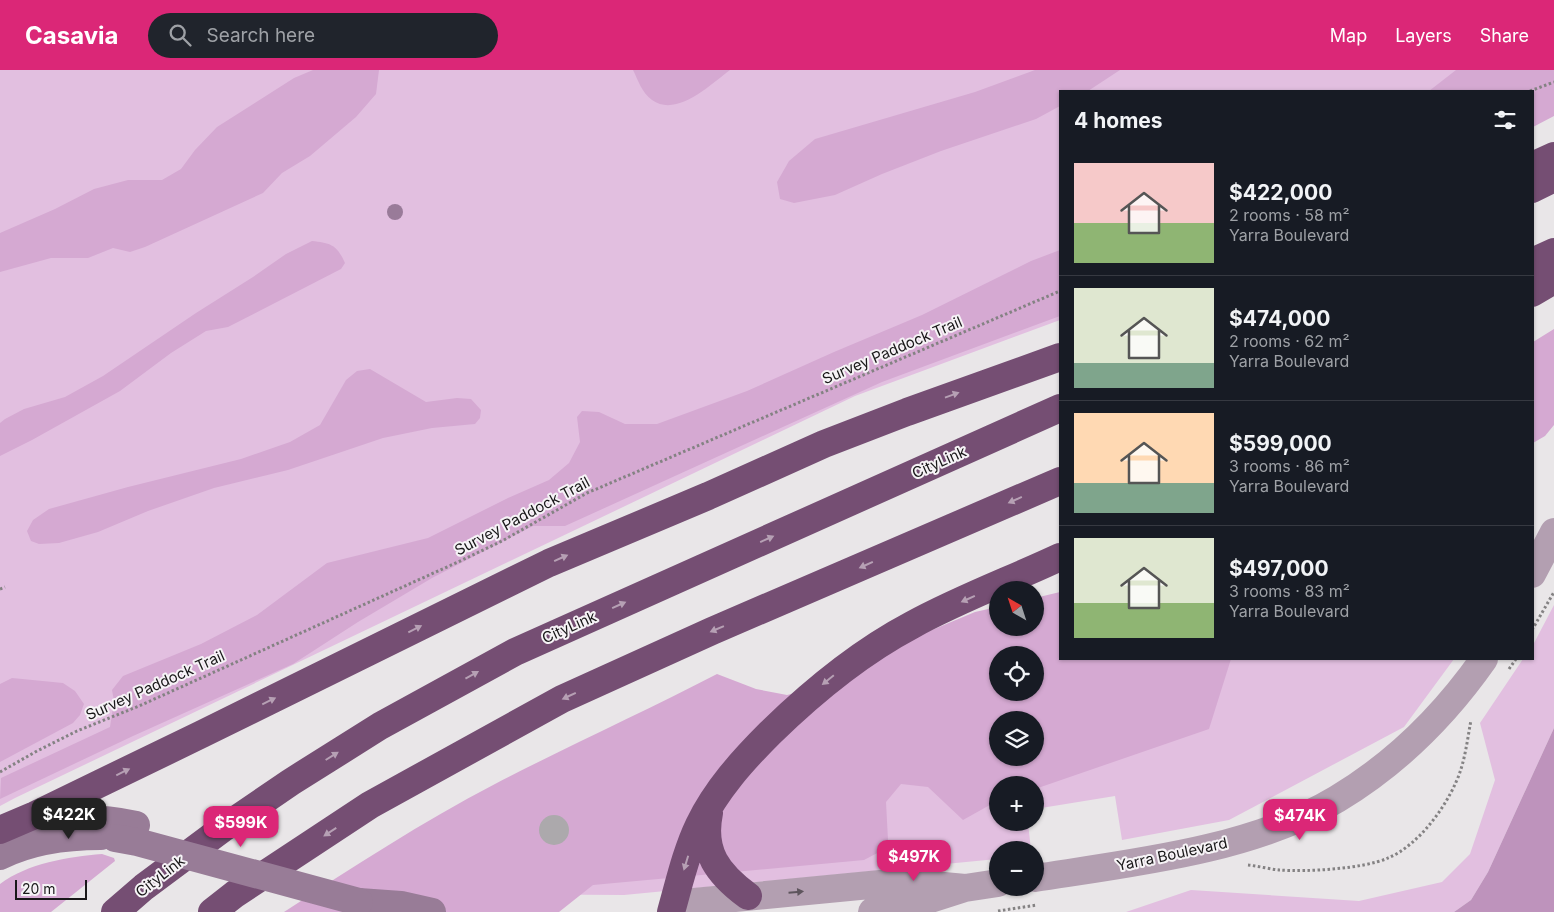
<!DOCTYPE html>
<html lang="en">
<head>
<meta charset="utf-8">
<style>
  body { margin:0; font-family:Inter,sans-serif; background:#20242c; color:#f1f3f6; height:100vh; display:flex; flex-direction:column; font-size:19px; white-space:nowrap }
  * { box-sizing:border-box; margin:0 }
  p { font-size:16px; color:#9ea1a6 }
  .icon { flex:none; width:28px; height:28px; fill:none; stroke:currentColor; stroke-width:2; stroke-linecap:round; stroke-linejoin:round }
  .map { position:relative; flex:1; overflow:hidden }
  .panel { position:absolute; left:1059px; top:20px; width:475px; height:570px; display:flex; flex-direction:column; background:#171b24; border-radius:0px; box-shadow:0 1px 4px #0004 }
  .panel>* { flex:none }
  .needle { width:32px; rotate:321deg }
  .controls { position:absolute; left:989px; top:511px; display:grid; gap:10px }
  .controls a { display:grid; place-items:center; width:55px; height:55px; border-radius:50%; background:#171b24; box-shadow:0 1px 4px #0004; font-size:25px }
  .scale { position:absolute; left:15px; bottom:12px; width:72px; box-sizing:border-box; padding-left:5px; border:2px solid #191819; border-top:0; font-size:14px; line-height:18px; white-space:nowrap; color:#191819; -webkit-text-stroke:4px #f6f3f6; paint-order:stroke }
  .price { position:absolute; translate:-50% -42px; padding:0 11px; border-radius:10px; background:#db2777; color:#fff; font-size:16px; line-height:32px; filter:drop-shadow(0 1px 2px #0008) }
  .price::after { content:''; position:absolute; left:50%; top:30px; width:15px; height:11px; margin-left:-8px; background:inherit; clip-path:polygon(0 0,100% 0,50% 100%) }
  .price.on { background:#222; color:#fff }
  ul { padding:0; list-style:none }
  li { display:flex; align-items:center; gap:15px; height:125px; padding:0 15px }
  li+li { border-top:1px solid #363941 }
  li span { display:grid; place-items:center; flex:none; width:140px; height:100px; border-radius:0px; color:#555 }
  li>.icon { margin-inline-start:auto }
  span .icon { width:60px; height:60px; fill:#fffc; stroke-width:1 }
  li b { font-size:21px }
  h2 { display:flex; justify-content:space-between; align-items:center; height:60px; padding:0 15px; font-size:21px }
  header { display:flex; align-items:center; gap:30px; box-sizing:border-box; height:70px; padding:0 25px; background:#db2777; color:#fff }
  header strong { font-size:24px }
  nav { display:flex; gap:28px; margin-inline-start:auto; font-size:18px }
  .search { width:350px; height:45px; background:#20242c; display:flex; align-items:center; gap:12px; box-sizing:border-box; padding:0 18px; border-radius:28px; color:#9ea1a6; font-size:19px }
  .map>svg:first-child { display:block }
  .green { fill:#e2bfe0; fill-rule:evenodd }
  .forest { fill:#d5a9d2; fill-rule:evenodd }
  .water { fill:#be93bc }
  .building { fill:#aca9ac }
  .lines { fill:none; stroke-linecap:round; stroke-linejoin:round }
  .path { stroke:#848283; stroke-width:3; stroke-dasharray:2.5 2.5; stroke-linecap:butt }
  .tertiary { stroke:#b39fb1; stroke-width:28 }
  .secondary { stroke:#987c97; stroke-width:28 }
  .motorway { stroke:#754e73; stroke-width:28 }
  .secondary-bridge { stroke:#987c97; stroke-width:28 }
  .tree { fill:#997b99 }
  .oneway { fill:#b6a0b4 }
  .oneway2 { fill:#5e555d }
  .labels { text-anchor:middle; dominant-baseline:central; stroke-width:4; stroke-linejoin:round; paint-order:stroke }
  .street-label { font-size:15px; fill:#191819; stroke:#f6f3f6 }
</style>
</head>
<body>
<header>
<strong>Casavia</strong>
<div class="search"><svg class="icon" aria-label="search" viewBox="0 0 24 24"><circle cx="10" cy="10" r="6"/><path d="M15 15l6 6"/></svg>Search here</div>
<nav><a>Map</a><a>Layers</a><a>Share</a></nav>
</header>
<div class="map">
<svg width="1554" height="842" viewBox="0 0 1554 842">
  <rect width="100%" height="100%" fill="#e9e6e8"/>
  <!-- green -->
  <path class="green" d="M0,0h1554v25l-22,-4h-472v229l-205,76 -840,402 -15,8z
    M1554,535v123l-66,144 -17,28 -17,12h-328l65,-22 168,11 83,-19 28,-28 25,-74 -15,-57 43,-64h9l1,-14z
    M1035,558l25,31h394l-50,68 -175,93 -107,20 -7,-44 -80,13v-24h-37v37l30,1 3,27h-33l-1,9 -373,36 -149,-1 313,-152zM998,585h37v37h-37zM998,650h37v38h-37z"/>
  <!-- forest -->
  <path class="forest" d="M313,0h66l-3,24 -20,23 -46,39 -28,17 -19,20 -118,54 -15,5 -17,-4 -25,10h-37l-51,14v-39l55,-24 39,-20 34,-9h34l19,-11 14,-19 22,-23 77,-49z
    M633,0h97c-19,14 -53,48 -78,30 -10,-7 -14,-20 -19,-30z
    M1035,0h85l-32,21h-28v15l-24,13 -95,32 -59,23 -47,21 -41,8 -14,-4 -3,-17 12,-21 26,-22 160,-47z
    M1456,0h98v46l-21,11 -1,-36h-103z
    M312,171c19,2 25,4 33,22l-4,6 -113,58 -22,4 -35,22 -51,38 -88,49 -32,16v-33l5,-4 19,-10 41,-12 38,-21 93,-63 57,-36 33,-23z
    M1060,180v66l-178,66 -317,144h-32l-101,52 -74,44 -65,42 -160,72 -133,63 1,-21 109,-51 4,-26 -2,-11 11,-14 78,-32 56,-29 70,-52 101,-25 80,-40 41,-18 20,-17 11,-21 -3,-25 5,-6 17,1 26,12h32l90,-33 87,-39 88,-37 109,-54z
    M1554,259v96l-9,11 -12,7v-101z
    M370,299l56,33 31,-4 14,1 10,11 -1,8 -5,6 -43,4 -49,10 -95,32 -74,18 -66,23 -50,21 -39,11 -20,1 -8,-3 -4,-10 6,-11 16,-11 79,-22 113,-28 49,-17 30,-17 26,-45 11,-9z
    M1060,522v67h171l-22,70 -174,60v-4h-37l-1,16 -34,19 -35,-33 -27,-3 -15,18 2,38 -5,10 -19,10 -271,25 -34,27h-275c69,-45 138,-90 211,-128 73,-38 149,-72 222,-110l39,15 31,6 54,-14 55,-36 79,-33 22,-5 1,21h37v-30zM998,585h37v37h-37zM998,650h37v38h-37z
    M12,608l51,5 12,8 9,13 -4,11 -7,8 -73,39v-78z
    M102,784l12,4 1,3 -64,51h-51v-28c28,-21 68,-27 102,-30z"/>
  <!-- water -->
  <path class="water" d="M1554,658v184h-100l17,-12 17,-28z"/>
  <!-- building -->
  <path class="building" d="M539 760a15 15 0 1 1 30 0a15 15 0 1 1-30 0Z"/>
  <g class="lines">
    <!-- path -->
    <path class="path" d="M1530,21l24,-9
      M0,519l5,-2
      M1532,560l22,-38
      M1509,599l7,-10
      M0,702l37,-21 40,-20 62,-25 319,-144 44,-21 85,-48 473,-202
      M1248,795c10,1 21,4 31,5 28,2 84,-1 109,-12 32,-13 63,-57 73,-89 5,-16 7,-33 10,-49
      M998,841l39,-6"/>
    <!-- tertiary -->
    <path class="tertiary" d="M1532,504l22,-42
      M1035,808c97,-15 217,-28 302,-79 60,-36 107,-83 147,-140
      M674,842l20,-10 207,-20 64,6
      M872,842l30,-4 63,-20 33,-5"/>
    <!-- secondary -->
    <path class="secondary" d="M21,756c38,-9 76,-10 115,-1
      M0,786c30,-15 67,-20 101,-20
      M359,832l42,3 31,7"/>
    <!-- motorway -->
    <path class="motorway" d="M1532,96l22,-10
      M1532,119l22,-11
      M1532,192l22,-10
      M1532,223l22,-13
      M709,743c-8,39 9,61 39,83
      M0,760l35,-15 167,-81 347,-171 159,-67 116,-52 83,-32 153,-55
      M115,842l29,-25 78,-58 69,-47 89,-56 135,-74 545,-244
      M212,842l23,-18 135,-89 192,-106 150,-68 348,-150
      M671,842c8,-28 15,-60 28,-87 17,-35 43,-64 71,-92 43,-42 89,-80 142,-108 47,-26 99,-45 148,-68"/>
    <!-- secondary-bridge -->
    <path class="secondary-bridge" d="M115,768l22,4 222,60"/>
  </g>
  <!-- trees -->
  <circle class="tree" cx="395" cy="142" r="8"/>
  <!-- one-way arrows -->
  <defs><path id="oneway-solid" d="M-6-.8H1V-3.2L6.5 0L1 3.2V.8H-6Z" transform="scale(1.25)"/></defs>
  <g class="oneway">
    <use href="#oneway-solid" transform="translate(952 325) rotate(-20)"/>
    <use href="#oneway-solid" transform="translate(1015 430) rotate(156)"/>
    <use href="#oneway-solid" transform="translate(767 469) rotate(-24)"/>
    <use href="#oneway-solid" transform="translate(561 488) rotate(-24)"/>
    <use href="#oneway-solid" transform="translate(866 495) rotate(156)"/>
    <use href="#oneway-solid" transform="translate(968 529) rotate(156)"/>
    <use href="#oneway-solid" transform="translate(619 535) rotate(-24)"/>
    <use href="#oneway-solid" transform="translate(415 559) rotate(-27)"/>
    <use href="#oneway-solid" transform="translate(717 559) rotate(157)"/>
    <use href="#oneway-solid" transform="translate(472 605) rotate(-29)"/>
    <use href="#oneway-solid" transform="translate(828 610) rotate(141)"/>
    <use href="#oneway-solid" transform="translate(569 626) rotate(155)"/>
    <use href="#oneway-solid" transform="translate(269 631) rotate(-26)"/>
    <use href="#oneway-solid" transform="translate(332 686) rotate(-32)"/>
    <use href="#oneway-solid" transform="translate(123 702) rotate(-26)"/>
    <use href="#oneway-solid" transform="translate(330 762) rotate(147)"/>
    <use href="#oneway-solid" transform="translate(686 793) rotate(107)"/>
  </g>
  <use class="oneway2" href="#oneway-solid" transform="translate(796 822) rotate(-5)"/>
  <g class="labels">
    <!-- street labels -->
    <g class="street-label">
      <text transform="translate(892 280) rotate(-23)">Survey Paddock Trail</text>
      <text transform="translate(939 392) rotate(-24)">CityLink</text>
      <text transform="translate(522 446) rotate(-28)">Survey Paddock Trail</text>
      <text transform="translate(569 557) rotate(-24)">CityLink</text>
      <text transform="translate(155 615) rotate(-24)">Survey Paddock Trail</text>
      <text transform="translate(1172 784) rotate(-12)">Yarra Boulevard</text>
      <text transform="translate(160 806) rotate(-38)">CityLink</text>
    </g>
  </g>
</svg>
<div class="controls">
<a><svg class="needle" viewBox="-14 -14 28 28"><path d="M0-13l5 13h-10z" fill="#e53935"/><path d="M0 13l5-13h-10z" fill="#9ea1a6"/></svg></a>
<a><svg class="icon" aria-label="locate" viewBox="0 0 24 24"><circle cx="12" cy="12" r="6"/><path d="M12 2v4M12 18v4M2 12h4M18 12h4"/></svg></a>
<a><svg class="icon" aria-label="layers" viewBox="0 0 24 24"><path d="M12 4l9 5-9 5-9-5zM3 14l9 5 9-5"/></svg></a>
<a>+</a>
<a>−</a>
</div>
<div class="scale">20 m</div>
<b class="price on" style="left:69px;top:770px">$422K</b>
<b class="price" style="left:1300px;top:771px">$474K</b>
<b class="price" style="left:241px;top:778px">$599K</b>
<b class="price" style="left:914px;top:812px">$497K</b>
<section class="panel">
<h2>4 homes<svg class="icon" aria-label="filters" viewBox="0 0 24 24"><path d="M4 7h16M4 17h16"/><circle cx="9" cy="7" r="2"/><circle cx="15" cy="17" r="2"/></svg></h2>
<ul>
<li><span style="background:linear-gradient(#f6c9c9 60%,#8fb573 0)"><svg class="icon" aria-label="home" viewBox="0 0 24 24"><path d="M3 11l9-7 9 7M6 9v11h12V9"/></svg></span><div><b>$422,000</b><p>2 rooms · 58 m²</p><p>Yarra Boulevard</p></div></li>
<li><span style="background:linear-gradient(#dfe7d0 75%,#7fa58c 0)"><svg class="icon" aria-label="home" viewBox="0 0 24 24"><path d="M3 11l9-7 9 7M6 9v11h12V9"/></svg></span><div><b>$474,000</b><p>2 rooms · 62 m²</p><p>Yarra Boulevard</p></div></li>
<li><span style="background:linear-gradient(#ffd9b3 70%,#7fa58c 0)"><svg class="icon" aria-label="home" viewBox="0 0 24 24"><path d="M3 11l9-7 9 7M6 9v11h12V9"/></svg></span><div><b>$599,000</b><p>3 rooms · 86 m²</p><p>Yarra Boulevard</p></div></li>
<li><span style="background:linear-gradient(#dfe7d0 65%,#8fb573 0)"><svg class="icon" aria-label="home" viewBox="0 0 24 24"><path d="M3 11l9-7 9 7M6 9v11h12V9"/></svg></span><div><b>$497,000</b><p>3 rooms · 83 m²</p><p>Yarra Boulevard</p></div></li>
</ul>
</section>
</div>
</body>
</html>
